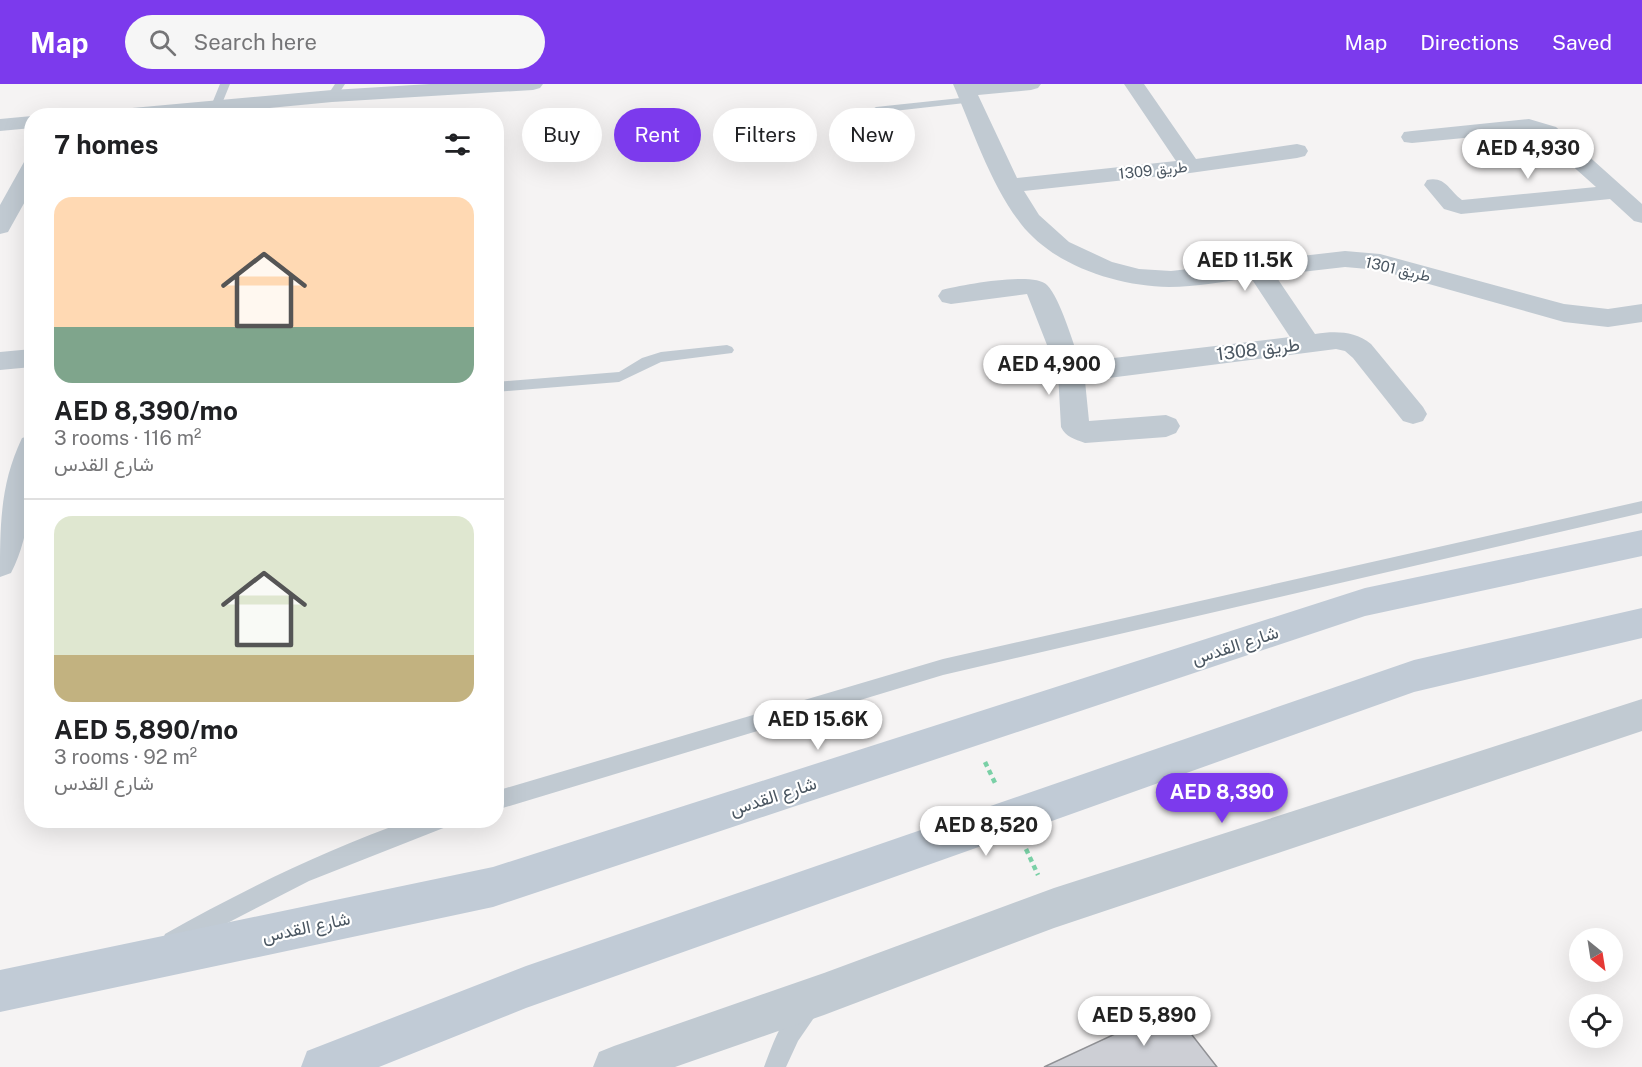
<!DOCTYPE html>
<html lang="en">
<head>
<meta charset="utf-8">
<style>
  body { margin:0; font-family:"Public Sans",Vazirmatn,sans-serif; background:#f6f6f6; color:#202124; height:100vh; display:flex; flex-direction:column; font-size:22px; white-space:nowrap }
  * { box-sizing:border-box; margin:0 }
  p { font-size:20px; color:#757577 }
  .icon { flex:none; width:33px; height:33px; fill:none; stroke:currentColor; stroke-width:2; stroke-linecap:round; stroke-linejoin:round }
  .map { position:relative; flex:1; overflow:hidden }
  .side { position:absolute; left:24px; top:24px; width:480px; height:720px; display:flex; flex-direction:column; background:#fff; border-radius:24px; box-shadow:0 6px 24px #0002 }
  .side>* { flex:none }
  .guide { position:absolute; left:522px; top:24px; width:570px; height:54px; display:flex; gap:12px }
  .needle { width:39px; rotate:150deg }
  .fabs { position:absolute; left:1569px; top:844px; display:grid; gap:12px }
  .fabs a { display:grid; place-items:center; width:54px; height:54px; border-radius:50%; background:#fff; box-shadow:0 6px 24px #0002; font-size:30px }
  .price { position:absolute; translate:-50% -51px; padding:0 14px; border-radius:21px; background:#fff; color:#222; font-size:20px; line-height:39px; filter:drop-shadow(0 2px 3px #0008) }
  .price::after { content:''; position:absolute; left:50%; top:36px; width:18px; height:14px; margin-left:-9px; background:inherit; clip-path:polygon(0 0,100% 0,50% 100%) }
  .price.active { background:#7c3aed; color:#fff }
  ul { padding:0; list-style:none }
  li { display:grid; align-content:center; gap:12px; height:318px; padding:0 30px }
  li+li { border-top:2px solid #e0e0e0 }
  li span { display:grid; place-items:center; height:186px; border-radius:18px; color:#555 }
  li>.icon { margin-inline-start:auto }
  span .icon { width:108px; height:108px; fill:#fffc; stroke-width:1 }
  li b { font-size:26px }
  h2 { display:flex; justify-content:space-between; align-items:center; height:72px; padding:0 30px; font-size:26px }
  .chip { padding:0 21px; border-radius:27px; background:#fff; box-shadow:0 6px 24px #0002; font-size:21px; line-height:54px }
  .chip.active { background:#7c3aed; color:#fff }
  header { display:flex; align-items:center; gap:36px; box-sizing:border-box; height:84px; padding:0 30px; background:#7c3aed; color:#fff }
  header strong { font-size:28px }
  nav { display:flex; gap:33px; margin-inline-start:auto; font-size:21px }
  .search { width:420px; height:54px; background:#f6f6f6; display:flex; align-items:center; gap:15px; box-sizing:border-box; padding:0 21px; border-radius:33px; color:#757577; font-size:22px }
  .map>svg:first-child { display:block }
  .building { fill:#cdcfd5; stroke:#909195; stroke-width:1.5 }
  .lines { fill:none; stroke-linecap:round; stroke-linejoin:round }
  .path { stroke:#7ad0a6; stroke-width:4.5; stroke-dasharray:5 4; stroke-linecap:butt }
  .service { fill:#c1cad2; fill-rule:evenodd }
  .minor { fill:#c1cad2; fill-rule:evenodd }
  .secondary { fill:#c1cbd6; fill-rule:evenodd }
  .labels { text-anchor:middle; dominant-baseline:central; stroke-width:4.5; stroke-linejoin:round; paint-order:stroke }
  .far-street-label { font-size:15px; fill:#4a5661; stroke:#fff }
  .street-label { font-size:18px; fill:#4a5661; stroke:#fff }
</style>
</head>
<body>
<header>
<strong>Map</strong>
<div class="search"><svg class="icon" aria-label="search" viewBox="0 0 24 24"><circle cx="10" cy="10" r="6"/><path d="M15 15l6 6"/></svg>Search here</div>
<nav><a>Map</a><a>Directions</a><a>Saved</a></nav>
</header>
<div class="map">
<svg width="1642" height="983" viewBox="0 0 1642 983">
  <rect width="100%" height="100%" fill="#f5f3f3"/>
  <!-- building -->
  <path class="building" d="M1171,924l46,59h-173z"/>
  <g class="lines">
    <!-- path -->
    <path class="path" d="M985,678l11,23
      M1026,765l12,26"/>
    <!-- service -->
    <path class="service" d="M220,0h10l-9,22 -5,3 -5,-3z
      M335,0h10l-9,14h-8l-1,-2z
      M970,13l4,1v4l-98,11 -5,-3 5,-3z
      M727,261l5,2 2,3 -2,3 -71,9 -42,20 -123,10v-10l123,-10 23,-14 19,-6z
      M1642,417v12l-699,162 -447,135v-19l447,-132z
      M410,736h38l-2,7 -137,54 -130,67 -7,3 -7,-3 -3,-7 3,-7c78,-44 160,-84 245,-114z
      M809,914l8,3 3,8 -22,32 -12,26h-22c9,-23 20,-59 45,-69z"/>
    <!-- minor -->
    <path class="minor" d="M430,0h113l-3,4 -7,2 -201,12 -147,14h-85l3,-4 7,-2 222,-20z
      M953,0h88l-3,4 -7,2 -53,5 39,83 159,-17 -52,-77h20l52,75 101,-15 8,2 3,5 -3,5 -8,2 -107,15 -166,18 15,24 30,27 43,20 27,7 32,2 174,-20 35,3 184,50 44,5 34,-5v18l-34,5 -44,-5 -185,-52 -34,-3 -70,8 40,59c21,-3 39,-3 56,10l52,63 4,7 -4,7 -10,3 -10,-3 -50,-63 -8,-7 -9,-2 -251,32 4,40 77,-6 10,4 4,7 -4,7 -10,4 -81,6c-11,-4 -19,-6 -24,-16l-3,-54 -31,-79 -76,10 -9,-2 -4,-6 4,-6c19,-5 92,-19 105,-5 13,13 26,58 33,77l210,-25 -39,-59c-26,3 -55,9 -82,9 -52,-1 -115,-21 -148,-63 -30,-38 -49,-96 -68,-140z
      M32,32v12l-32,3v-12z
      M1529,35l27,8 86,77v19l-8,-2 -24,-22 -149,15 -17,-5 -20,-24 3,-5c19,-4 22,11 35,20l134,-13 -56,-50 -13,-5 -115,11 -8,-1 -3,-5 3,-5 8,-1z
      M32,76v29l-24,43 -8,2v-29l24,-43z
      M32,265v18l-32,3v-18z
      M32,351c0,47 1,95 -21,138l-11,4c0,-51 0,-93 22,-139z
      M1642,615v32l-588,197 -230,87 -149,52h-82l6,-15 15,-6 210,-73 230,-85z"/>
    <!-- secondary -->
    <path class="secondary" d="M1642,446v26l-277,60 -872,291 -493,105v-42l493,-103 872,-279z
      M1642,524v30l-228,54 -888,316 -147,59h-78l6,-16 219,-85 888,-306z"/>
  </g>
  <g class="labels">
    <!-- far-street labels -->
    <g class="far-street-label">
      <text transform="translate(1153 86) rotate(-6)">طريق 1309</text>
      <text transform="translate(1398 185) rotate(13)">طريق 1301</text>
    </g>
    <!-- street labels -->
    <g class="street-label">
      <text transform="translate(1258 265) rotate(-7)">طريق 1308</text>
      <text transform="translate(1235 561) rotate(-18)">شارع القدس</text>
      <text transform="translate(773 712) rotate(-18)">شارع القدس</text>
      <text transform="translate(306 843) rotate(-12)">شارع القدس</text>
    </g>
  </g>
</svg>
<div class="fabs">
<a><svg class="needle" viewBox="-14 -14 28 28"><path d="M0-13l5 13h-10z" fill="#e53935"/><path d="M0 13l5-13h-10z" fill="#757577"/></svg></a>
<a><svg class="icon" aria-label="locate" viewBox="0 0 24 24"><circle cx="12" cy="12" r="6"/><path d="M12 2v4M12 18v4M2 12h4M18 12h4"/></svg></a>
</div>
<b class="price" style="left:1528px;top:96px">AED 4,930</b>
<b class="price" style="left:1245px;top:208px">AED 11.5K</b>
<b class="price" style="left:1049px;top:312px">AED 4,900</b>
<b class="price" style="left:818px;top:667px">AED 15.6K</b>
<b class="price active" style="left:1222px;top:740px">AED 8,390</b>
<b class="price" style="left:986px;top:773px">AED 8,520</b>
<b class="price" style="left:1144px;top:963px">AED 5,890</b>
<div class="guide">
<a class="chip">Buy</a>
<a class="chip active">Rent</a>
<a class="chip">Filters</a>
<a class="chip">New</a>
</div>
<section class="side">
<h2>7 homes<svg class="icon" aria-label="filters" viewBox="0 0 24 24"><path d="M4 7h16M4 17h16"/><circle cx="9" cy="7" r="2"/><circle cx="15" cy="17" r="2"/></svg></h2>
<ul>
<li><span style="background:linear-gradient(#ffd9b3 70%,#7fa58c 0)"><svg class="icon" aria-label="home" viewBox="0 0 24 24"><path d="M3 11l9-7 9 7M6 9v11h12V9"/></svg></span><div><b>AED 8,390/mo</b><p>3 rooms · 116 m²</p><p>شارع القدس</p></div></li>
<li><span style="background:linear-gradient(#dfe7d0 75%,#c2b280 0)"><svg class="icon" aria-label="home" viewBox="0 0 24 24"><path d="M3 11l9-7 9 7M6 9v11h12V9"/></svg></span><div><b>AED 5,890/mo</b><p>3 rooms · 92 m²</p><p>شارع القدس</p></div></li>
</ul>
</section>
</div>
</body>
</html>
